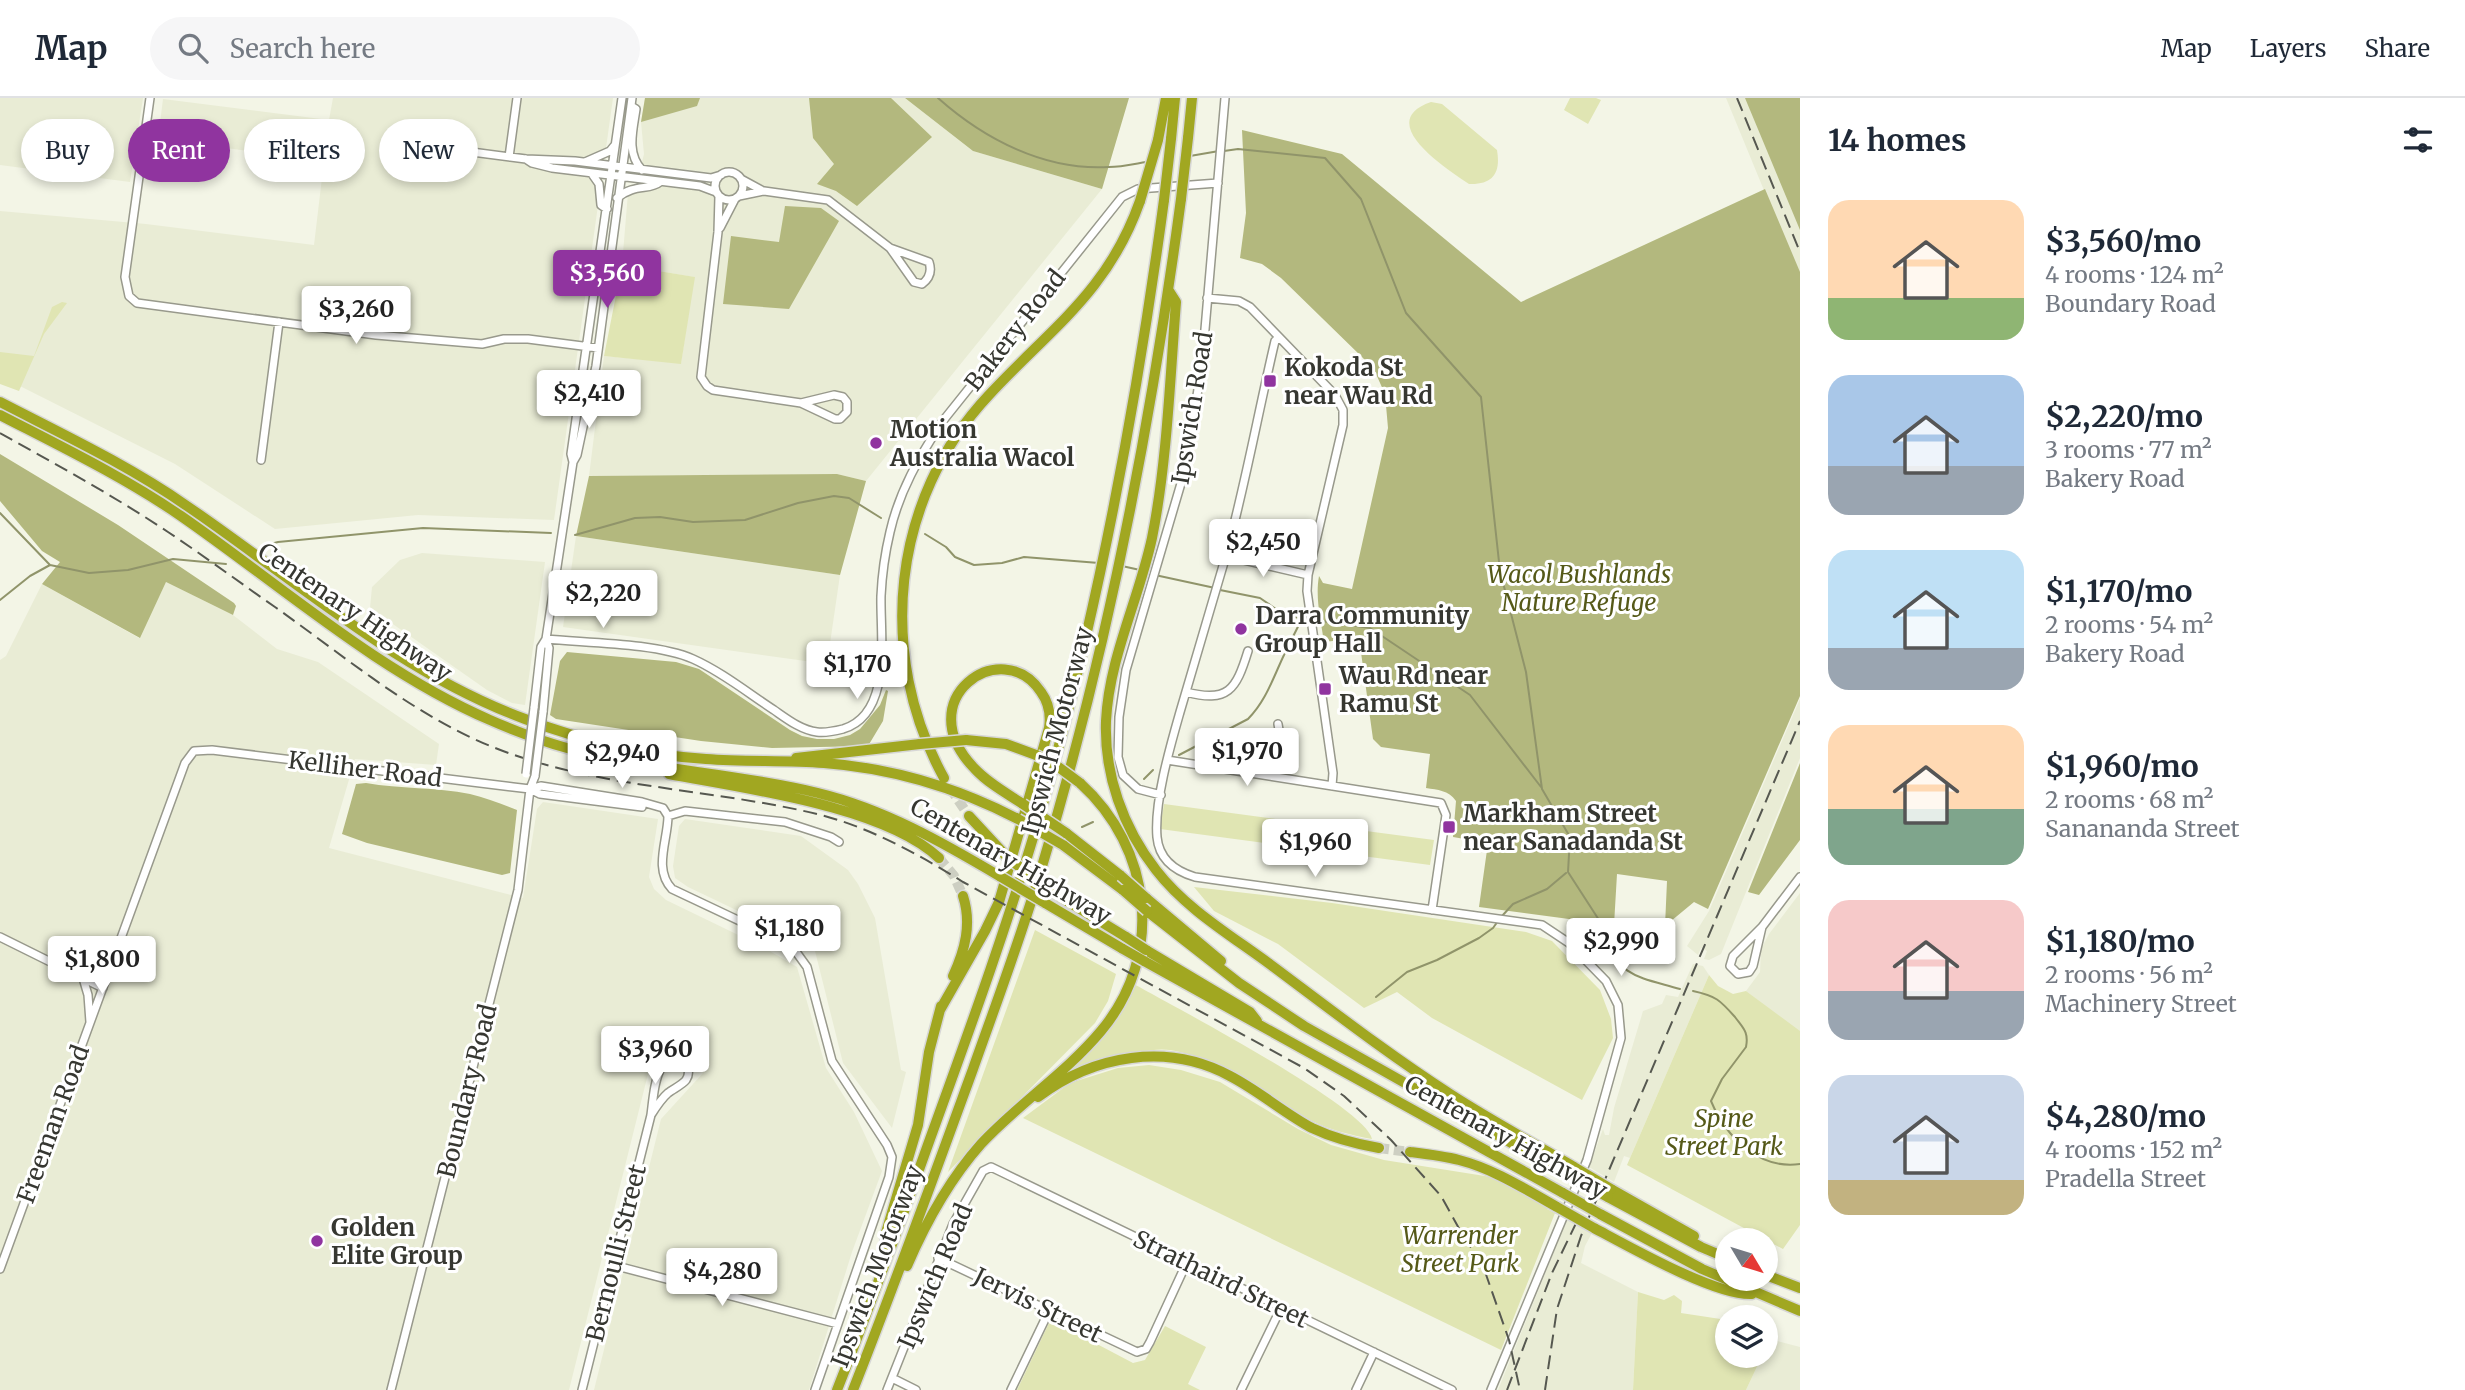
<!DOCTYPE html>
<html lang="en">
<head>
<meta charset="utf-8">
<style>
  body { margin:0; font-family:Merriweather,serif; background:#f6f6f7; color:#1f2937; height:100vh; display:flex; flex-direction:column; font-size:26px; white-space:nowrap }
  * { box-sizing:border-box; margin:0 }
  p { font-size:23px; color:#747a83 }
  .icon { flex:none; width:38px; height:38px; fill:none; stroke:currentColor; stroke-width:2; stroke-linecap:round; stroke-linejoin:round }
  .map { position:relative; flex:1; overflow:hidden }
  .side { display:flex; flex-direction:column; background:#fff; width:665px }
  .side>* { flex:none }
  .hud { position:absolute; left:21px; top:21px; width:665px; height:63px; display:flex; gap:14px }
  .needle { width:46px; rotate:128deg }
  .buttons { position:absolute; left:1715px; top:1130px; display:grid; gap:14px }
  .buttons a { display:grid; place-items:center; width:63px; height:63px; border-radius:50%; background:#fff; box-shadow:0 4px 10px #0003; font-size:35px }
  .price { position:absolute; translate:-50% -60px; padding:0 16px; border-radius:7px; background:#fff; color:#222; font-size:23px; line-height:46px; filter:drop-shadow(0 2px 4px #0008) }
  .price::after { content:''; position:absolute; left:50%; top:42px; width:21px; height:16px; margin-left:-10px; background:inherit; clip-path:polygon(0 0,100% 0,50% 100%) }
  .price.active { background:#90349f; color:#fff }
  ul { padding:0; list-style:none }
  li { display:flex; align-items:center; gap:21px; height:175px; padding:0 28px }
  li span { display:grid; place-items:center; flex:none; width:196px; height:140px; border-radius:21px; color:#555 }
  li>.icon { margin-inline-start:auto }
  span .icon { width:84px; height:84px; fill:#fffc; stroke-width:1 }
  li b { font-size:30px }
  h2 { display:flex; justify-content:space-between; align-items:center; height:84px; padding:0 28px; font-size:30px }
  .chip { padding:0 24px; border-radius:32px; background:#fff; box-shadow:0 4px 10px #0003; font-size:24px; line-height:63px }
  .chip.active { background:#90349f; color:#fff }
  header { display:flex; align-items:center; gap:42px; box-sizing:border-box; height:98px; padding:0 35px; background:#fff; border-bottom:2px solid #e0e1e3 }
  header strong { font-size:33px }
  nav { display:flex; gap:38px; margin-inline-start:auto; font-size:24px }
  .search { width:490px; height:63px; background:#f6f6f7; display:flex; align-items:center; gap:18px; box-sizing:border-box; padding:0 24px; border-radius:38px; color:#747a83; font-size:26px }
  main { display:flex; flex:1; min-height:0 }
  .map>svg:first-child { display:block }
  .built { fill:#e9ecd5 }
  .green { fill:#e0e5b3 }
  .forest { fill:#b3b87e }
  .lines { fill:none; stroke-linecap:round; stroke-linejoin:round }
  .stream { stroke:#90946a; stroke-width:2 }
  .highway-tunnel { stroke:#cdcfc2; stroke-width:10; stroke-dasharray:10 5; stroke-linecap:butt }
  .minor-casing { stroke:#98998c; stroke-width:10 }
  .highway-casing { stroke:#d7d7d6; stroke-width:13 }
  .minor { stroke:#fff; stroke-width:7 }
  .highway { stroke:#a1a721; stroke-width:10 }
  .rail { stroke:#565850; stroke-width:2; stroke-dasharray:14 7; stroke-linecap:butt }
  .minor-bridge-casing { stroke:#98998c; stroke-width:10; stroke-linecap:butt }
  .highway-bridge-casing { stroke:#d7d7d6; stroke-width:13; stroke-linecap:butt }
  .minor-bridge { stroke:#fff; stroke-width:7 }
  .highway-bridge { stroke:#a1a721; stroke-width:10 }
  .poi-dot { fill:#90349f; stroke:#fff; stroke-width:2.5 }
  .labels { text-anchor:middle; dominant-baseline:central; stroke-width:6; stroke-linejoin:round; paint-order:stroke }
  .street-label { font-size:24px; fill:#363731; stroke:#fff }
  .poi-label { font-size:24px; font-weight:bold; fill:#363731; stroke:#fff; text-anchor:start }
  .park-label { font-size:24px; font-style:italic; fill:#555918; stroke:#fff }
</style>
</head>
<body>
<header>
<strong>Map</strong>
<div class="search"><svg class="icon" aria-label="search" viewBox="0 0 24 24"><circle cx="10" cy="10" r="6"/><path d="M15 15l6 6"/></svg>Search here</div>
<nav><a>Map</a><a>Layers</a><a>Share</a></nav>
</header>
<main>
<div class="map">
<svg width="1800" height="1292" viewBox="0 0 1800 1292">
  <rect width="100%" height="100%" fill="#f3f5e6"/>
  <!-- built -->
  <path class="built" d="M0,0h143l-13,84 -130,-17z
    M333,0h280l-59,422 -136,-5 -143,14 -100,-65 -175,-88v-165l146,13 168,21 10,-84 -166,-22 5,-40 166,21z
    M645,0h260l68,53 129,38 -236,292 -29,-7 -248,2 15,-120 77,7 13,-86 -72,-12 6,-72 7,-3 9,-36 -3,-32z
    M1726,0h23l51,122v58z
    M576,438l264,39 -13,89 -264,-37z
    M422,455l123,9 -20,143 -13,-2 -25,-13 -117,-82 2,-21 28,-27z
    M166,484l67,33 44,34 41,13 121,82 -3,21 -81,-6 -26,89 194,50 14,-89 6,-7 115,17 -9,58 5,12 12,11 95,46 36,21 29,101 28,44 28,59 -30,81 -43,138h-215l67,-271 42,-46 -16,-21 -15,-3 -14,10 -6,-1 -83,332h-569v-730l6,-4 36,-72 97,54z
    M1800,601v59l-79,196 -12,6 -5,-1 3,-8 -6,-3 -3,7 -11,-9 22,-35z
    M685,721l116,17 47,34 10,14 17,34 26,152 5,2 -14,56 -49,-65 -29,-116 -126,-60 -13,-9 -2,-12 6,-40z
    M1800,795v138l-1,1 -53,-41 14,-19 1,-23 8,-15z
    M1693,866l10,2 6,9 -79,183 -6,-2 -10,26 -25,-15 14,-38 2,6h4l5,-27 29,-97 19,-7 4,-9 12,2z
    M1568,1119l25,14 -8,15 -4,17 57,29 -5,98h-135z
    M1770,1241l30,8v43h-54l16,-34h4v-7z"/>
  <!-- green -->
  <path class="green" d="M1570,0h26l5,2 -13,24 -24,-14z
    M1431,4l11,2 55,46c4,23 -4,35 -28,34 -22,-15 -96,-62 -38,-82z
    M622,167l73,12 -14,87 -77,-8z
    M62,204l5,1 -23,31 -25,57 -19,-7v-32l34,4 18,-49z
    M1164,706l270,36 -4,25 -270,-36z
    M1194,789l138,16 194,29 26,9 48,49 11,29 2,19 -31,62 -150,-82 -35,-26 -33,16 -86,-64 -64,-33z
    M1035,832l81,44 -8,27 -13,22 -147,149z
    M1709,877l9,11 15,8 13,-3 54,40v194l-17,24 -156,-84z
    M1134,886c37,21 232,123 238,155 -22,-4 -42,-9 -62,-19 -45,-25 -87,-61 -140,-70 -24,-4 -75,13 -100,21 25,-28 46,-54 64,-87z
    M1149,967l32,5 39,12 78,47 33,16 53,15 107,17 57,28 -1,4 8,4 -54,137 -478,-232 47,-35 48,-15z
    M1638,1194l26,8 10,-5 8,6 -1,12 46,7v36h35l-16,34h-113z
    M1049,1225h8l76,40 12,-3 20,-34 41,21 -18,37 12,6h-183z"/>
  <!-- forest -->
  <path class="forest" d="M645,0h55l-3,8 -56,16z
    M809,0h82l41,39 -75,69 -21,-15 -19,-7 17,-20 -21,-26z
    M905,0h224l-27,91 -129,-38z
    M1745,0h55v132z
    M1242,32l100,24 179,148 244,-113 35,83v424l-92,213 -14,-7 -29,24 2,-45 -50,-7 -3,51 -135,-18 9,-64 -35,-6 3,-36c-8,-11 -18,-11 -30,-13l4,-34 -49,-7 -8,-8 -14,-101 -35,4c-3,-21 -9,-44 -5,-66l4,7 29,6 36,-161 -3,-34 -9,-20 -13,-16 -82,-80 -19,-14 -22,-6 6,-45z
    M785,108l36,2 18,13 -50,88 -66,-5 8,-68 48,6z
    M0,356l118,71 116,78 2,3 -3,9 -67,-33 -26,56 -98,-54 18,-22 -18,-11 -42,-50z
    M837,376l29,7 -26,94 -264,-39 13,-60z
    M567,554l109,10 23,7 91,61 12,6 15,3h17l16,-4 10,-6 20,-24 6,-15 2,1 -5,30 -15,25 -96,2 -71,-7 -145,-22 -6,-4 10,-54z
    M1800,665v77l-41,55 -11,-3z
    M366,685c34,6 70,4 104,11 16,4 32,10 47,16l-7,63 -8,2 -135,-32 -25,-9 14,-50z"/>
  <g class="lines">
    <!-- stream -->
    <path class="stream" d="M938,0c46,41 107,73 171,69 12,0 25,-3 37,-5
      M1224,53l14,-2 87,9 36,41 45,114 75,84 19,174 26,101 16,117 28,48 -2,35 31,48v7
      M1190,58l29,-5
      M0,415l50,52 39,8 39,-3 45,-11 53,5
      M925,436l21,13 9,10 19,8 28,-2 22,-6 75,6
      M575,437l60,-17 25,-1 33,5 52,-2 53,-17 36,-7 15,2 32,20
      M263,448l15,-4 145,-14 128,5
      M1122,468l18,4
      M1155,477l60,13
      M1220,492l40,8 26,18 23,3
      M0,502l30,-24 20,-11
      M1315,522l55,8 100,67 71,92
      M1179,657l69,-36c18,-18 25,-41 36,-64 5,-12 12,-23 17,-35
      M1144,681l9,-9
      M1082,729l11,-5
      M1502,818l11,-12 34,-15 19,-16
      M1600,837c23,43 35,41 80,54
      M1693,893c23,5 27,9 42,26 8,11 14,15 11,30l-24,32 -11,22c15,36 48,69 89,63
      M1376,899l31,-25 30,-12 42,-22 14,-10 5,-7"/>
    <!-- highway-tunnel -->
    <path class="highway-tunnel" d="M950,690l19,28
      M939,760l15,18 9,20
      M1379,1050l31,4"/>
    <defs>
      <path id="minor" d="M150,0l-25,179 4,19 8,7 239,32 106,9 22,-5h24l70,9
        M631,8l5,3c-3,21 -10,44 6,61
        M471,55l-19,5 -26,12c-9,-2 -11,-9 -11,-17l11,-7 100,13 49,2 136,17 10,-3
        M509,59l8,-59
        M526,61l6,4 20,5 148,18 16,6
        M585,64l25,-11 4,-5
        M715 88a14 14 0 1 1 28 0a14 14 0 1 1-28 0Z
        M592,76l7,10 2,21 6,4
        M741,81l22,12
        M719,98l-1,36 -17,145 6,9 6,4 88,13 34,16h5l7,-7v-10l-4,-5 -9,-2 -33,8
        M739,98l25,-5 64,9 62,48 24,34 8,2c8,-6 10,-13 7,-22l-39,-14
        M617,100c18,-15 32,-7 43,-16
        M720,130l15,-29
        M1207,200l32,3 11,6 85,88 8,15v15l-35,150 -1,16 26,182 -1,13
        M1279,239l-4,4c-17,72 -30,146 -50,218 -15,51 -30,102 -45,153 -10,35 -26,90 -23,125 2,22 18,34 38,40l347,48 27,18 37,38 12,24 3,33 -34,122 -96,230
        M261,362l18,-138
        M573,364l-2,-8 51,-356
        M1226,458l82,19
        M546,541c42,4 110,4 147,20 29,13 55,34 81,51 13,9 27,20 43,22 8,1 18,-1 26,-3 50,-15 37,-93 38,-133 1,-22 4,-43 9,-64 9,-40 29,-75 52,-110l180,-225 16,-8 80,-6
        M1186,594c42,11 50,-2 62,-41
        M534,610l7,-61 5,-8 27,-177 4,-7 19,-89 36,-268
        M543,614l6,-64 -3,-9
        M1278,626l4,23
        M1167,662l274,43 5,12 -14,95
        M1250,676l4,-21 16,-12 10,-5
        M530,691l10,5 102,13
        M1161,697l-23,-6 -15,-14 -5,-18 1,-40 7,-47 56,-190 10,-53 10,-63 23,-266
        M668,718c0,24 -15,53 4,73l108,51 14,9 13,18 25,94 55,84 5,12 -3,20 -74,213
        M668,718l17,-5 100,11 46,15 8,5
        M1762,829l-9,39 -4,6 -11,2 -8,-8 3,-10 29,-29 38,-50
        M0,839l103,51
        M83,880l5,17 2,27
        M938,1160l199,94 9,-3 4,-7 37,-80
        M613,1167l225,59
        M0,1171l185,-506 9,-12 18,-1 301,37 17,2 11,-3 101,16 21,6 5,8
        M892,1280l24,12
        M391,1292l127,-500 12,-101 5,-13
        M582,1292l69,-275c2,-15 3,-35 11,-49 10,-16 34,-1 24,14 -4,5 -13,9 -18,13 -7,6 -12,14 -17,22
        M887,1292l66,-166 30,-53 8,-4 461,223
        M1011,1292l38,-79
        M1241,1292l40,-82
        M1356,1292l18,-38"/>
      <path id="highway" d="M1188,40l4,-40
        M1171,41l4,-41
        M1158,42l8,-42
        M1169,193l7,11c-6,77 -9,161 -24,236 -13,61 -43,120 -46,183 -2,53 17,107 50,149 30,39 76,66 115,95 59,44 117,89 179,129 40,26 83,49 124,73
        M0,304c64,33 128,63 187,104 110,75 211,166 338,213 58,22 119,36 181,40 39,3 79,1 118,4 68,5 134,25 194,56
        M0,317c62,32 124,62 181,101 101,70 196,155 309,204 34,15 70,28 106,35 73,16 149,20 222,38 66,16 124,49 183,84
        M966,642l40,4 30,11
        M796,660l124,-14
        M669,676c73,14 215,32 270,84
        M944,680c-68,-123 -53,-279 45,-383 62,-67 119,-103 151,-194
        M969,718l38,41
        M1066,735l55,43
        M1063,747l60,45
        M1049,792l77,47
        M1146,800l75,63
        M1045,805l78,46
        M1147,813l92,72 65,43 266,150
        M1146,852l104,62 7,9
        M1144,863l419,232
        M953,878c12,-26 19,-52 10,-80
        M940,912l45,-79 14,-29 50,-174c2,-13 0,-25 -8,-36 -39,-59 -134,8 -66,77 13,14 31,24 48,35
        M1038,999c56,-42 129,-55 192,-21 29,15 54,37 82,52 21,10 44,16 67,20
        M1410,1054c16,2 33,4 49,8 35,9 66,29 98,47
        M1611,1091l83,47
        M1608,1099l93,50 26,11
        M1600,1116l102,55 98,42
        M1594,1130c34,18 122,68 158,66
        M888,1155l-3,-17 33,-111 11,-73 12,-46
        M907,1168c19,-44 42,-86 74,-122 37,-40 85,-71 120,-113 64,-76 51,-183 -21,-248
        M1766,1177l34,13
        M837,1292c33,-83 63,-167 93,-251 41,-113 82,-226 115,-342 55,-196 92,-396 119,-597
        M853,1292c42,-106 81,-214 120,-321 24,-68 50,-137 70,-206 66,-218 108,-439 138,-664"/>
    </defs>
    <!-- minor casing -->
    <use href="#minor" class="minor-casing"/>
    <!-- highway casing -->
    <use href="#highway" class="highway-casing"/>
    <!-- minor -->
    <use href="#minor" class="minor"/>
    <!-- highway -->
    <use href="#highway" class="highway"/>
    <!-- rail -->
    <path class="rail" d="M1737,0l63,154
      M0,335c57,32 114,63 168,99 36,24 71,50 107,75 72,51 144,113 228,144 102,38 213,38 318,64 50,13 99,40 142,67l341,186 40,28 47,44 50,56 20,36 22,34 26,74 11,50
      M1507,1292l45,-117 28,-58
      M1545,1292l12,-81 24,-73 219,-515"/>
    <defs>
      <path id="minor-bridge" d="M526,676l8,-66
        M535,678l8,-64"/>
      <path id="highway-bridge" d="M1181,101l7,-61
        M1164,102l7,-61
        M1140,103l18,-61
        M920,646l46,-4
        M1036,657l21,11 23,17
        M1023,706l43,29
        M1018,721l45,26
        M1007,759l42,33
        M1121,778l25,22
        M1001,779l44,26
        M1123,792l24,21
        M1126,839l20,13
        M1123,851l21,12
        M1574,1069l37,22
        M1570,1078l38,21
        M1563,1095l37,21
        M1557,1109l37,21"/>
    </defs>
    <!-- minor-bridge casing -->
    <use href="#minor-bridge" class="minor-bridge-casing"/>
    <!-- highway-bridge casing -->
    <use href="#highway-bridge" class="highway-bridge-casing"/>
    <!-- minor-bridge -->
    <use href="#minor-bridge" class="minor-bridge"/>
    <!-- highway-bridge -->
    <use href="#highway-bridge" class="highway-bridge"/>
  </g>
  <!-- markers -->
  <g class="poi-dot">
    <rect x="1263" y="276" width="14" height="14" rx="3.5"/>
    <circle cx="876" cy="345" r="7"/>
    <circle cx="1241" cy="531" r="7"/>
    <rect x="1318" y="584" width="14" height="14" rx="3.5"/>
    <rect x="1442" y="722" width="14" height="14" rx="3.5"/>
    <circle cx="317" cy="1143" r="7"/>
  </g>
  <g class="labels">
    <!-- street labels -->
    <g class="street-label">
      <text transform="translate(1015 232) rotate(-52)">Bakery Road</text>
      <text transform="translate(1192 310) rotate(-81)">Ipswich Road</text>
      <text transform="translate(355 514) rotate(34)">Centenary Highway</text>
      <text transform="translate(1057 633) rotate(-75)">Ipswich Motorway</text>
      <text transform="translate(365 671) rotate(7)">Kelliher Road</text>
      <text transform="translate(1011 763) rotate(30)">Centenary Highway</text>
      <text transform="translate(467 993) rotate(-76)">Boundary Road</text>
      <text transform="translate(53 1026) rotate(-70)">Freeman Road</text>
      <text transform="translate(1506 1039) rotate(29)">Centenary Highway</text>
      <text transform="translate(616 1155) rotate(-76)">Bernoulli Street</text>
      <text transform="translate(877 1168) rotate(-69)">Ipswich Motorway</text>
      <text transform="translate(935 1178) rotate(-67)">Ipswich Road</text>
      <text transform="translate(1221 1181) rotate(26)">Strathaird Street</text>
      <text transform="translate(1038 1207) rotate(26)">Jervis Street</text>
    </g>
    <!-- poi labels -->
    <g class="poi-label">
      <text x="1284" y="269">Kokoda St<tspan x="1284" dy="28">near Wau Rd</tspan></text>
      <text x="890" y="331">Motion<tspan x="890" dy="28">Australia Wacol</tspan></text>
      <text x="1255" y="517">Darra Community<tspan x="1255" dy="28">Group Hall</tspan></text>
      <text x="1339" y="577">Wau Rd near<tspan x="1339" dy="28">Ramu St</tspan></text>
      <text x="1463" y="715">Markham Street<tspan x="1463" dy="28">near Sanadanda St</tspan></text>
      <text x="331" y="1129">Golden<tspan x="331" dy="28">Elite Group</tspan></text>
    </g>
    <!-- park labels -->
    <g class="park-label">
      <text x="1579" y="476">Wacol Bushlands<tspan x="1579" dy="28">Nature Refuge</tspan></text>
      <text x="1724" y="1020">Spine<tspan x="1724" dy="28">Street Park</tspan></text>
      <text x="1460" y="1137">Warrender<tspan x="1460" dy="28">Street Park</tspan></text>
    </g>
  </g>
</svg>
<div class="buttons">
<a><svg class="needle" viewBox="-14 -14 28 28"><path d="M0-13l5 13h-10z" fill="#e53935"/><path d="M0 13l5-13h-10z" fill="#747a83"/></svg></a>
<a><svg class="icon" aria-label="layers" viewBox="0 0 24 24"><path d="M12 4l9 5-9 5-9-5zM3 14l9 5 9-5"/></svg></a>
</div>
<b class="price active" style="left:607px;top:212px">$3,560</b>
<b class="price" style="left:356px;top:248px">$3,260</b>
<b class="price" style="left:589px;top:332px">$2,410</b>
<b class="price" style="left:1263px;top:481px">$2,450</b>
<b class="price" style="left:603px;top:532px">$2,220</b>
<b class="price" style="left:857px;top:603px">$1,170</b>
<b class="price" style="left:1247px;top:690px">$1,970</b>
<b class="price" style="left:622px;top:692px">$2,940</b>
<b class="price" style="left:1315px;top:781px">$1,960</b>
<b class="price" style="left:789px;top:867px">$1,180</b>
<b class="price" style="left:1621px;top:880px">$2,990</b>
<b class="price" style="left:102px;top:898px">$1,800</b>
<b class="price" style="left:655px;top:988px">$3,960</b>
<b class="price" style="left:722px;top:1210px">$4,280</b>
<div class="hud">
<a class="chip">Buy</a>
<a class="chip active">Rent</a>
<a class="chip">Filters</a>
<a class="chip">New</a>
</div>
</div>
<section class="side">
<h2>14 homes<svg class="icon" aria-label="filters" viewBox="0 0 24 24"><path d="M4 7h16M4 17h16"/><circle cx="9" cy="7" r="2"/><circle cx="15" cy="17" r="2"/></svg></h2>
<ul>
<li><span style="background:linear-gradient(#ffd9b3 70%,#8fb573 0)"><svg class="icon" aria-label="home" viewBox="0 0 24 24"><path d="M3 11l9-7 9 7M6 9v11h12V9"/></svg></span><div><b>$3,560/mo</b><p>4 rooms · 124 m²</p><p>Boundary Road</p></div></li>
<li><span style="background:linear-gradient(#a9c7e8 65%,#9aa5b1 0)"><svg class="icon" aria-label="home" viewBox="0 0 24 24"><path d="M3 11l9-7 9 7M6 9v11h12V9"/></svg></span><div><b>$2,220/mo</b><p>3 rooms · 77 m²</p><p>Bakery Road</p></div></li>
<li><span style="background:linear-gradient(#bfe0f5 70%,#9aa5b1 0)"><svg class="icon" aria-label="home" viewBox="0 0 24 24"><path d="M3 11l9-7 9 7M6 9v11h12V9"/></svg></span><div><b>$1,170/mo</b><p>2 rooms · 54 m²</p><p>Bakery Road</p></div></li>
<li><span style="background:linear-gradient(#ffd9b3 60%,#7fa58c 0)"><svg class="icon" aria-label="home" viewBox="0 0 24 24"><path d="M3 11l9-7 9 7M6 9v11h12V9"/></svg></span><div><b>$1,960/mo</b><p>2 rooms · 68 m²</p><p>Sanananda Street</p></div></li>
<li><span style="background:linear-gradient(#f6c9c9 65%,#9aa5b1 0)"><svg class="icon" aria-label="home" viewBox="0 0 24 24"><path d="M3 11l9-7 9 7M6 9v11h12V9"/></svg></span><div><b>$1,180/mo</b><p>2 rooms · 56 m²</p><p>Machinery Street</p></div></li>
<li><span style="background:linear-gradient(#c9d6e8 75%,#c2b280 0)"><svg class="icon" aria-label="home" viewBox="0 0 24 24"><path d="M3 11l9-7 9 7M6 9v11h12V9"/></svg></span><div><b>$4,280/mo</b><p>4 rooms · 152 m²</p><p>Pradella Street</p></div></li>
</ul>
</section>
</main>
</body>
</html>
